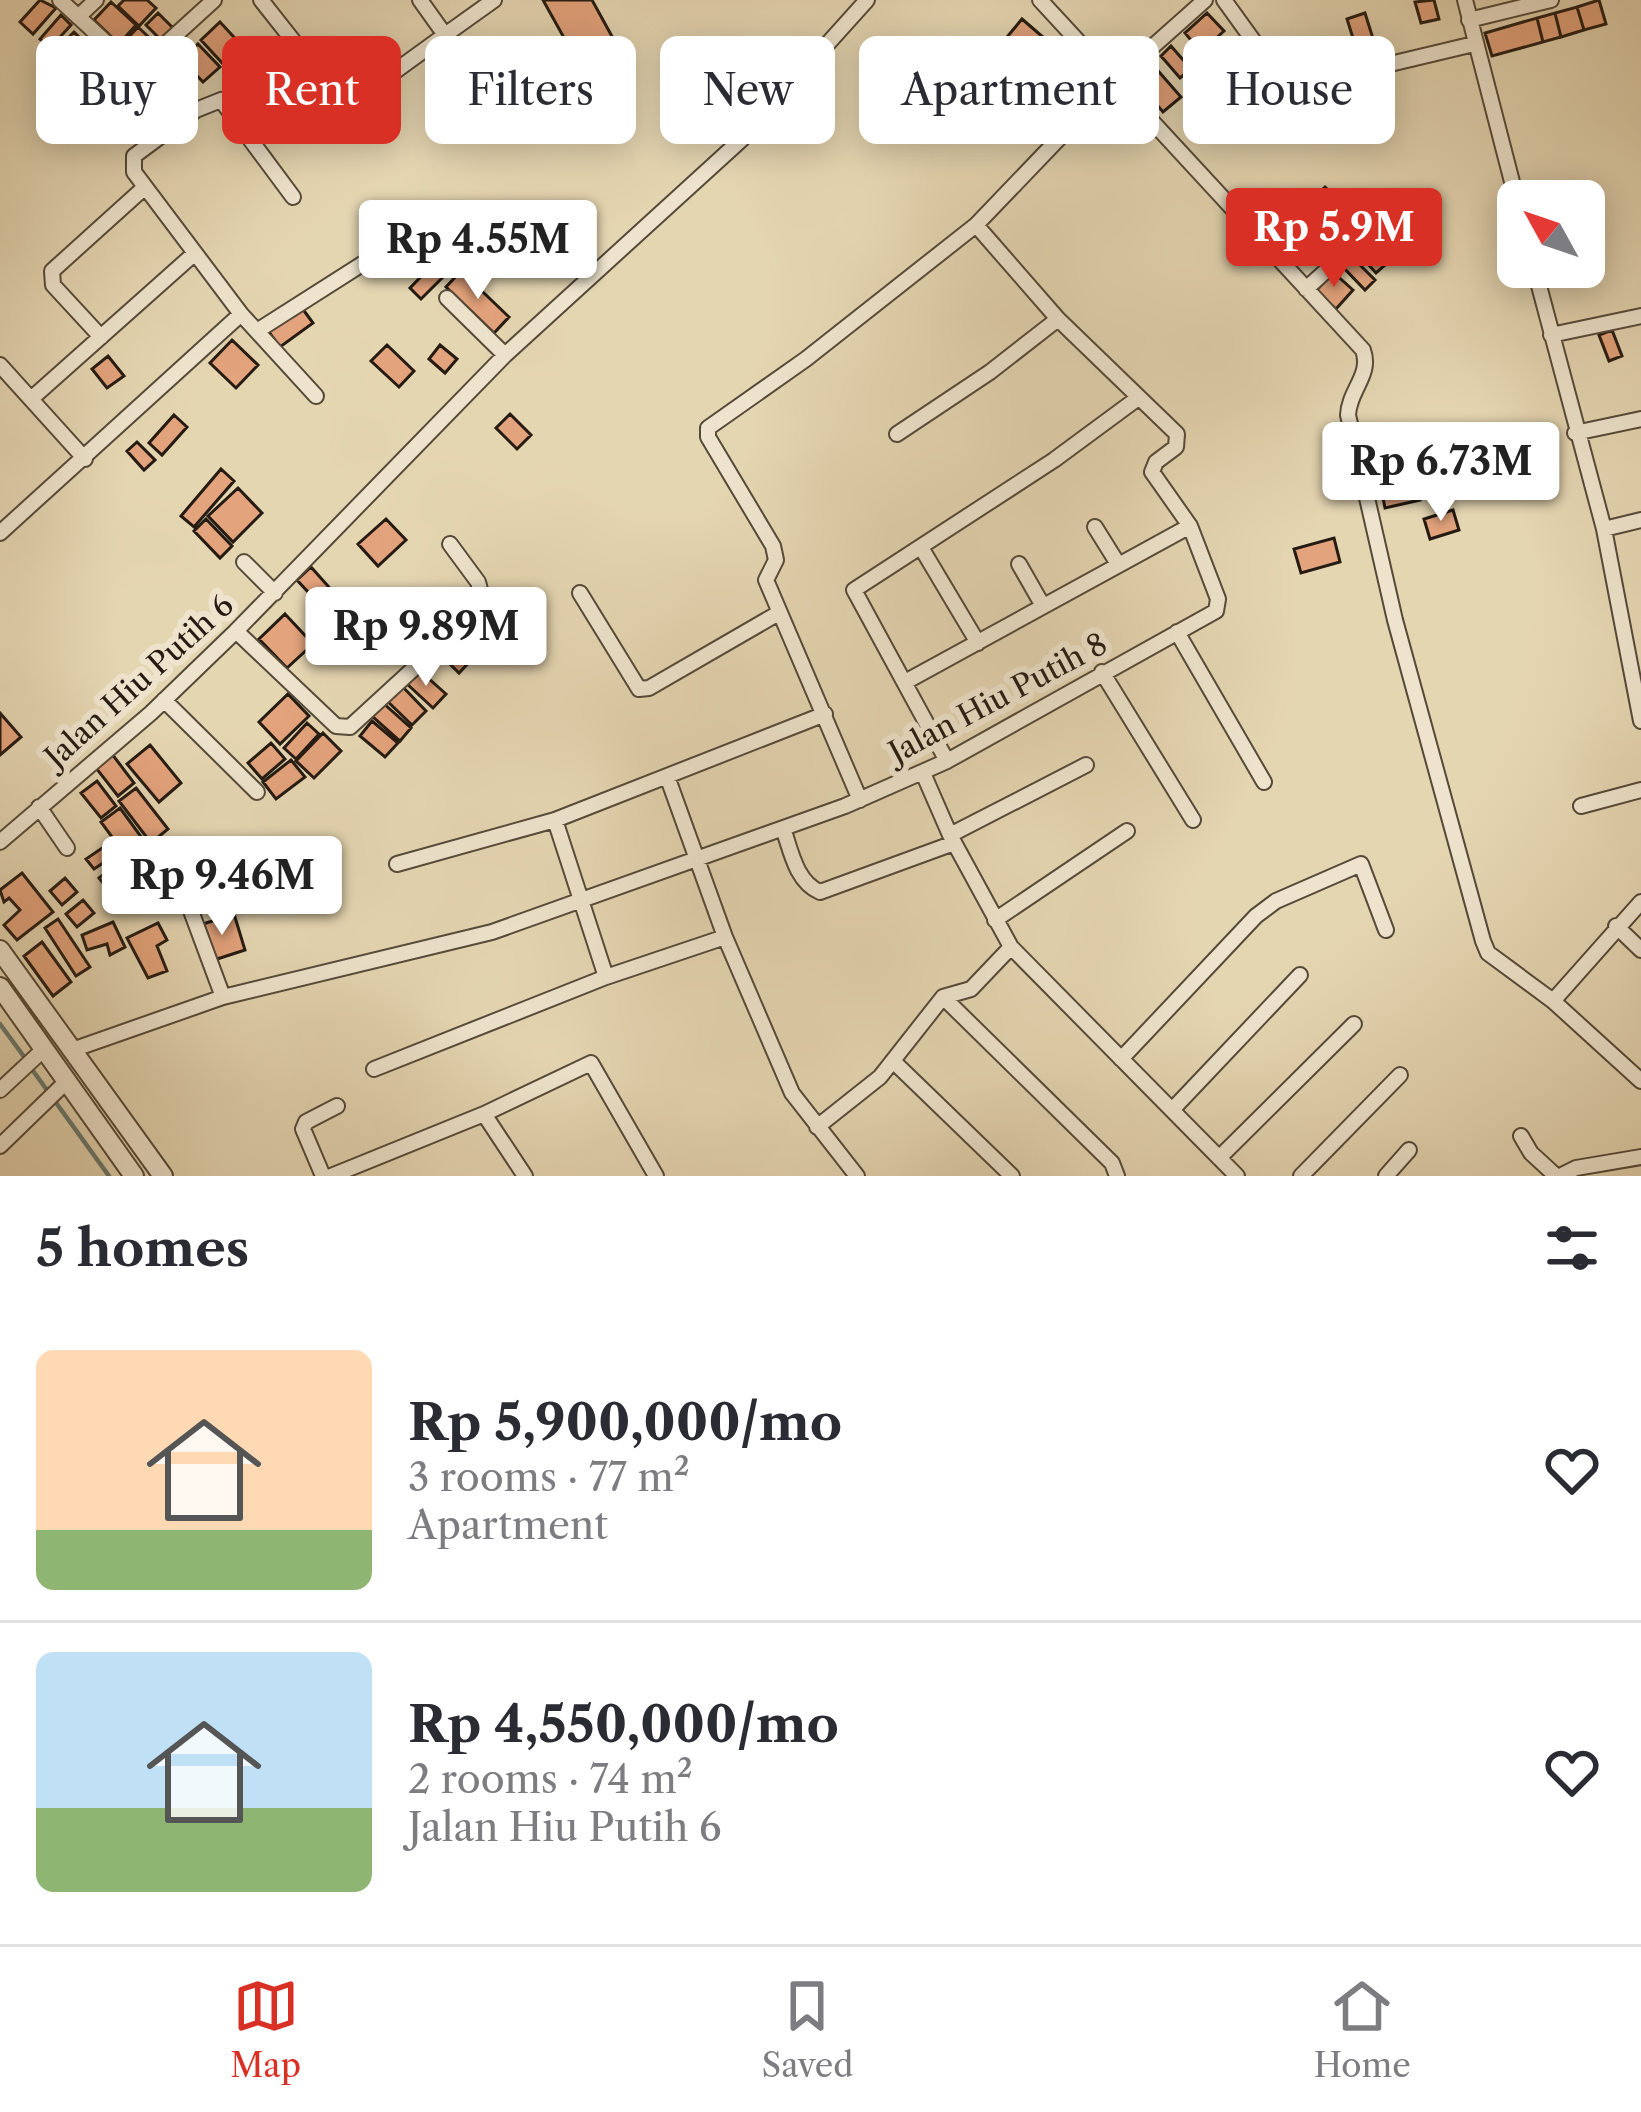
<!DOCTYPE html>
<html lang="en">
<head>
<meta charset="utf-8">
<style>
  body { margin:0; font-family:"Libre Caslon Text",serif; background:#f2f2f3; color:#2b2b33; height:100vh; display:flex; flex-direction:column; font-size:45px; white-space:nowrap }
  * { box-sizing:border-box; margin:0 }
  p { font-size:39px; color:#7c7c81 }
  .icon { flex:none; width:66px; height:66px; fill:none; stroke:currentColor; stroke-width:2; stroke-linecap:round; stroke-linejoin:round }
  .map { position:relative; height:1176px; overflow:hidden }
  .side { display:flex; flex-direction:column; background:#fff; flex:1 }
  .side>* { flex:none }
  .top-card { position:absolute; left:36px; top:36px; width:1569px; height:108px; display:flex; gap:24px }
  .needle { width:78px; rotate:310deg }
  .tools { position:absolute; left:1497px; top:180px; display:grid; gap:24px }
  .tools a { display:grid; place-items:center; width:108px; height:108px; border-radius:18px; background:#fff; box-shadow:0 6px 30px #0003; font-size:60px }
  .price { position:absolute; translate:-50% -102px; padding:0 27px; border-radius:12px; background:#fff; color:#222; font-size:39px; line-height:78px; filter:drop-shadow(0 3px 6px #0008) }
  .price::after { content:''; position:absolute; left:50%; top:72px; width:36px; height:27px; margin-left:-18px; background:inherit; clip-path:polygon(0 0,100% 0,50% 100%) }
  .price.on { background:#d93025; color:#fff }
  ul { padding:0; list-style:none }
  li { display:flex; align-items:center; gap:36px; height:300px; padding:0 36px }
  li+li { border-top:3px solid #e1e1e2 }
  li span { display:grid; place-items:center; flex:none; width:336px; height:240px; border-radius:18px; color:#555 }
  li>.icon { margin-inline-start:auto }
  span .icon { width:144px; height:144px; fill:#fffc; stroke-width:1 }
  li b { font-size:51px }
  h2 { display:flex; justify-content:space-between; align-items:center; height:144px; padding:0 36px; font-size:51px }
  .chip { padding:0 42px; border-radius:18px; background:#fff; box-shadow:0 6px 30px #0003; font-size:42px; line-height:108px }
  .chip.on { background:#d93025; color:#fff }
  .menu { display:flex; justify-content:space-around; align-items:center; height:168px; border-top:3px solid #e1e1e2; background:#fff; font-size:33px; color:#7c7c81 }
  .menu a { display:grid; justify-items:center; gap:6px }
  .menu .on { color:#d93025 }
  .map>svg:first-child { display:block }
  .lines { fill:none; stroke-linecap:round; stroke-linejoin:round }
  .stream { stroke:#697a71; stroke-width:4.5 }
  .building { fill:#e3a37c; stroke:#251b12; stroke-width:3 }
  .minor-casing { stroke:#554a3a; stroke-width:18 }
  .tertiary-casing { stroke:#554a3a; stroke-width:22 }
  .minor { stroke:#eee4cd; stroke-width:14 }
  .tertiary { stroke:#eee4cd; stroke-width:18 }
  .labels { text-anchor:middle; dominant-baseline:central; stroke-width:12; stroke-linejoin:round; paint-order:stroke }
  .street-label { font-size:30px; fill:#251b12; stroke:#eee4cd }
</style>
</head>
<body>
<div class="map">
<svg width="1641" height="1176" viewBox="0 0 1641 1176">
  <rect width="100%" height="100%" fill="#e5d6b2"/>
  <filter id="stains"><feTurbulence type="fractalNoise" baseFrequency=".00167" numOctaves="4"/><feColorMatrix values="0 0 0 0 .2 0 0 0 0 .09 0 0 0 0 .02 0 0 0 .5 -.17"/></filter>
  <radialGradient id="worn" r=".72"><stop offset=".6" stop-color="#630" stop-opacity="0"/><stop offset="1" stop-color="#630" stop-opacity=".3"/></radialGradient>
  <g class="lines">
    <!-- stream -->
    <path class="stream" d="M0,1024l25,34
      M31,1068l78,108"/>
  </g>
  <!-- building -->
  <path class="building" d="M40,0l16,8 -23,26 -13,-12z
    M124,0h23l9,8 -17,18 -21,-20z
    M543,0h49l28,51 -37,21z
    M1434,0l5,19 -18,4 -6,-21z
    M1599,0l7,24 -22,6 -7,-23z
    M111,2l25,23 -17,19 -25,-24z
    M1577,7l7,23 -23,7 -6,-24z
    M158,13l15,15 -12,12 -15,-15z
    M1207,13l17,18 -23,21 -16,-19z
    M1365,13l10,32 -18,6 -10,-32z
    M1555,13l6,24 -18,5 -6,-24z
    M61,15l10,10 -21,23 -10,-9z
    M1537,18l6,24 -51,14 -7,-23z
    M1022,19l22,19 -15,17 -22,-18z
    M220,22l23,25 -19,18 -23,-25z
    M138,27l18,17 -12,13 -19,-16z
    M74,32l13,13 -25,26 -14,-13z
    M198,44l22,23 -17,15 -21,-22z
    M1171,46l20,23 -11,9 -19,-22z
    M1153,65l28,32 -18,15 -27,-32z
    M125,69l11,12 -25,24 -11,-11z
    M140,85l12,13 -28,27 -13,-13z
    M58,88l17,14 -16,21 -18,-14z
    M1325,187l19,19 -17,16 -18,-19z
    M551,220l13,30 -17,8 -14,-29z
    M1297,230l14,15 -14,13 -14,-14z
    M1371,236l21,23 -16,14 -21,-23z
    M442,255l12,11 -33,33 -11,-11z
    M1351,256l24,24 -10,10 -24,-25z
    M461,271l48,46 -15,16 -48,-46z
    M1333,272l20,18 -17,19 -20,-18z
    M302,308l11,15 -33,24 -12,-16z
    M1612,330l10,26 -13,5 -10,-26z
    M232,340l26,25 -22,23 -26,-25z
    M387,345l27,26 -15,16 -28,-26z
    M440,345l17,14 -12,14 -16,-14z
    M108,356l16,20 -17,12 -15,-19z
    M510,414l21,21 -14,14 -21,-21z
    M174,415l13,12 -25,28 -13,-12z
    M137,442l18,18 -11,10 -17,-19z
    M221,469l13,12 -40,46 -13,-11z
    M1416,480l4,20 -35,8 -4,-20z
    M238,488l24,25 -29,29 -25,-26z
    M1453,510l6,20 -29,9 -6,-20z
    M206,519l26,27 -12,12 -26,-27z
    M386,519l20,21 -28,26 -20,-22z
    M1334,538l6,24 -39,11 -7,-24z
    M311,567l33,37 -14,12 -33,-36z
    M485,610l22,21 -12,13 -23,-22z
    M285,614l28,30 -26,24 -28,-29z
    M471,626l21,22 -11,11 -21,-21z
    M455,638l19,19 -15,16 -19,-19z
    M419,670l27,24 -13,14 -27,-25z
    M399,683l27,28 -14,14 -28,-27z
    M288,694l21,22 -29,28 -21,-22z
    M383,703l28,25 -11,13 -28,-25z
    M0,713l21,24 -21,18z
    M372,721l26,22 -13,14 -25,-21z
    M307,723l12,11 -23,25 -12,-11z
    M323,733l18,18 -27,27 -18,-17z
    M271,743l14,16 -23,20 -14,-16z
    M150,745l31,38 -22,19 -32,-38z
    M112,754l22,29 -16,13 -22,-28z
    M291,760l14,17 -29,22 -13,-17z
    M97,781l19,25 -15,12 -20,-25z
    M136,788l32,41 -17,14 -32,-42z
    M120,808l22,30 -19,14 -22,-30z
    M111,842l7,11 -24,16 -8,-10z
    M169,844l19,40 -28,13 -18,-40z
    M119,862l12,15 -20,16 -12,-15z
    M22,873l31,39 -36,28 -13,-15 16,-15 -11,-12 -5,4 -4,-12z
    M65,878l12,14 -15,13 -12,-14z
    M134,880l10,13 -25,18 -9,-13z
    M83,900l11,13 -17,14 -11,-13z
    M234,914l11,36 -34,11 -11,-36z
    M58,919l32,48 -14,9 -31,-48z
    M113,922l12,25 -15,8 -3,-11 -20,6 -5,-15z
    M158,923l9,17 -10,6 10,25 -19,7 -21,-40z
    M42,942l29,40 -18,14 -29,-40z"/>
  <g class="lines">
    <defs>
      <path id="minor" d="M60,0l127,117
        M261,0l45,57
        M420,0l25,35 49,-35
        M1040,0l323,350c9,25 -14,40 -15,65l47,205 88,321 5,12 65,48
        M1224,0l46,64
        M1465,0l53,205
        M78,17l18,-17
        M1469,20l82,-20
        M1390,64l84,-20
        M136,71l78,-71
        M321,125l124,-90
        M1534,267l70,262 37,192
        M1306,289l69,-63
        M241,314l-107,-142v-16l62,-46 25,-10 72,97
        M257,331l157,-100
        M1551,335l90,-19
        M101,337l-48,-52 -1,-14 93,-84
        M505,355l237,-216 125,-139
        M0,365l85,94
        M31,399l164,-146
        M1575,433l66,-14
        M897,434l93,-62 68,-53
        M1095,527l23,37
        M1604,529l37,-9
        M0,533l241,-219 75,82
        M922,549l56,94
        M244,562l31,31
        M1019,564l24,42
        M580,593l59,96 10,-1 128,-74
        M236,631l100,95 14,1 134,-123 -6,-22 -28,-38
        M1177,632l87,150
        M1102,672l91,148
        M907,681l283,-155 -38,-54 4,-10 20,-15 1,-13 -119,-115 -82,-94
        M164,700l93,92
        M947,761l-93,-171 200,-130 84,-62
        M923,773l27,62 61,112 226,229
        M860,800l-94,-220 10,-20 -3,-14 -65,-109v-9l98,-69 170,-134 138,-144 91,-81
        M1581,806l60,-16
        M39,807l28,41
        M555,820l51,157
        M783,828c8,23 13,54 37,64l134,-49
        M950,835l136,-70
        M0,842l151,-129 85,-82 269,-276 -58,-57
        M397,864l158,-44 270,-106
        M187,900l36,97
        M1641,902l-88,99 88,80
        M995,920l132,-89
        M1616,926l25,24
        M725,937l67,156 65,83
        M943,997l169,166 5,13
        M72,1050l151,-53 269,-65 353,-126 102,-45 269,-150 2,-12 -28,-73
        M1121,1059l135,-143 20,-15 85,-37 25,66
        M893,1061l119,115
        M374,1069l232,-92 119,-40 -58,-161
        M0,1090l43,-40
        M1172,1110l128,-135
        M484,1114l107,-51 65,113
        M817,1127l63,-50 63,-80 28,-8 40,-42
        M1521,1136l10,17 25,23
        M0,1146l66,-64
        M1219,1158l135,-134
        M323,1176l-20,-47 3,-7 31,-16
        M331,1176l153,-62 41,62
        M1301,1176l99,-101
        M1386,1176l23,-26
        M1560,1176l16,-8 65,-11"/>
      <path id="tertiary" d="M0,950l163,226
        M0,987l134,189"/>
    </defs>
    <!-- minor casing -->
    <use href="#minor" class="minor-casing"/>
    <!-- tertiary casing -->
    <use href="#tertiary" class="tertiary-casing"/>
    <!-- minor -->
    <use href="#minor" class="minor"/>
    <!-- tertiary -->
    <use href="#tertiary" class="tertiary"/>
  </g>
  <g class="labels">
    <!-- street labels -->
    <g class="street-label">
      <text transform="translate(139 681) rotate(-42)">Jalan Hiu Putih 6</text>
      <text transform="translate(998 698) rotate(-28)">Jalan Hiu Putih 8</text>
    </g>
  </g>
  <rect width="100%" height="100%" filter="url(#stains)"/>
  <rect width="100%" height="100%" fill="url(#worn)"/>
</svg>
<div class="tools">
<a><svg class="needle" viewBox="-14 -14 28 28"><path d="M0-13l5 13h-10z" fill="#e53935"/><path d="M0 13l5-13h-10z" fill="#7c7c81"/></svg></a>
</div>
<b class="price on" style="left:1334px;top:290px">Rp 5.9M</b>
<b class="price" style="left:478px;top:302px">Rp 4.55M</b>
<b class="price" style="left:1441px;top:524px">Rp 6.73M</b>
<b class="price" style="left:426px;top:689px">Rp 9.89M</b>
<b class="price" style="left:222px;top:938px">Rp 9.46M</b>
<div class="top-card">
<a class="chip">Buy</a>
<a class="chip on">Rent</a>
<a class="chip">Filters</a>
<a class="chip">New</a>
<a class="chip">Apartment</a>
<a class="chip">House</a>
</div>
</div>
<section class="side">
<h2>5 homes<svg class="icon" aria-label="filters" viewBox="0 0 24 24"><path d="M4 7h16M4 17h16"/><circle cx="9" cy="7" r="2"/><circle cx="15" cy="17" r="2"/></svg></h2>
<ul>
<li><span style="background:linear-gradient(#ffd9b3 75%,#8fb573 0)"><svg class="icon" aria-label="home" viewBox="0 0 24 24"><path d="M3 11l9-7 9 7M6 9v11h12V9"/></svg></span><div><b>Rp 5,900,000/mo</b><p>3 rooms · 77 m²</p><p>Apartment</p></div><svg class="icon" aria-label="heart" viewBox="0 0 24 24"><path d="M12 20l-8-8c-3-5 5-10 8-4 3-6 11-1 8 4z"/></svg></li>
<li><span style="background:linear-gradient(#bfe0f5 65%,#8fb573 0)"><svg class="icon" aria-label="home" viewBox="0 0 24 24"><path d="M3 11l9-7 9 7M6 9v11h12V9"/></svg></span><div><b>Rp 4,550,000/mo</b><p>2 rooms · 74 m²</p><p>Jalan Hiu Putih 6</p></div><svg class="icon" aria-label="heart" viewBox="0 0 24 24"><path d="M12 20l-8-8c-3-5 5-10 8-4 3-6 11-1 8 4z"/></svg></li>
</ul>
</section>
<nav class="menu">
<a class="on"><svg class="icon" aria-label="map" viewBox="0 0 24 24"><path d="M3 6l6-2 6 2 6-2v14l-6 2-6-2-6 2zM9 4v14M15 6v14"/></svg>Map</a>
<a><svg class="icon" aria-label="saved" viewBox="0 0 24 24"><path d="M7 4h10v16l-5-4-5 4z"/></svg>Saved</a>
<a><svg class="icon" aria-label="home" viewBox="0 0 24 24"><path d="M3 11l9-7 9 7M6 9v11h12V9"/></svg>Home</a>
</nav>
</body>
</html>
